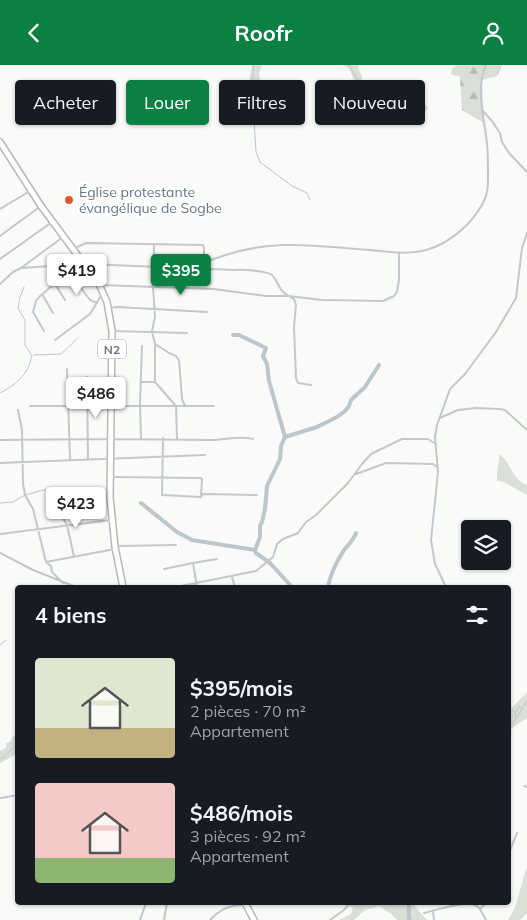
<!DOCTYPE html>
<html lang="fr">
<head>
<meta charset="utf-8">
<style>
  body { margin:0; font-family:Mulish,sans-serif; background:#242831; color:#f1f3f6; height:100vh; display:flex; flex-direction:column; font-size:19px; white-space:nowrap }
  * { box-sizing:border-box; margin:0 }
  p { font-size:16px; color:#9ea1a6 }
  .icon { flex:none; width:28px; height:28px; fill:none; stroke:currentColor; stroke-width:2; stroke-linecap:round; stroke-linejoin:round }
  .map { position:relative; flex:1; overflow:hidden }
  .drawer { position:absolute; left:15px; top:520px; width:496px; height:320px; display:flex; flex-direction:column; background:#171b24; border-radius:5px; box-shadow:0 1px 4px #0004 }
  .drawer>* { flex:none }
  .top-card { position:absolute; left:15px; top:15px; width:498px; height:45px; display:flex; gap:10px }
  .tools { position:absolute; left:461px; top:455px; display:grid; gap:10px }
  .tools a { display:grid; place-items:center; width:50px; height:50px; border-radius:5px; background:#171b24; box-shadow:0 1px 4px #0004; font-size:25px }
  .price { position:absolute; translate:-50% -42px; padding:0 11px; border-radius:5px; background:#fff; color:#222; font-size:16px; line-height:32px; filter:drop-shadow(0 1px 2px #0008) }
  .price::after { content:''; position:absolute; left:50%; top:30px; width:15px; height:11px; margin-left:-8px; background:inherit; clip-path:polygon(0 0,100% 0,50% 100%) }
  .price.on { background:#0b8043; color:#fff }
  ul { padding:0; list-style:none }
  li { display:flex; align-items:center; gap:15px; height:125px; padding:0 20px }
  li span { display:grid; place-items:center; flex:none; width:140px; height:100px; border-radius:5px; color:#555 }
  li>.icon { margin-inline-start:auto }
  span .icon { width:60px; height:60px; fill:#fffc; stroke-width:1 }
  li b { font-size:21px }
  h2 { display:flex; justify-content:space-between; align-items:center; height:60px; padding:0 20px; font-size:21px }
  .pill { padding:0 18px; border-radius:5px; background:#171b24; box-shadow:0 1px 4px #0004; font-size:18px; line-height:45px }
  .pill.on { background:#0b8043; color:#fff }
  header { display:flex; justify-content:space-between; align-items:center; height:65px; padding:0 20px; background:#0b8043; color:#fff; font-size:22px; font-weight:700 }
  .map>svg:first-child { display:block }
  .grass { fill:#dadfd7 }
  .forest { fill:url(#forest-firs) }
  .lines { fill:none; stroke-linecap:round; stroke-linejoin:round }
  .stream { stroke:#bbc7cb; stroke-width:1 }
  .river { stroke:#bbc7cb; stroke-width:4 }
  .trunk-casing { stroke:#b4b9bd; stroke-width:8 }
  .minor { stroke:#c3c8cc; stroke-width:2 }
  .trunk { stroke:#fff; stroke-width:5 }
  .poi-dot { fill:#e4572e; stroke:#fff; stroke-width:2 }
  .labels { text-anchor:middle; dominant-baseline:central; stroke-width:5; stroke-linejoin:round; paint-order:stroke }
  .shield { fill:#fff; stroke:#939fa8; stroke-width:1 }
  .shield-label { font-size:12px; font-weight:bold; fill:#657683 }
  .poi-label { font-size:14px; fill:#657683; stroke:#fff; text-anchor:start }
</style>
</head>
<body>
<header><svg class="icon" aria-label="back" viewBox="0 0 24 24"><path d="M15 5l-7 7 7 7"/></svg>Roofr<svg class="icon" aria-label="person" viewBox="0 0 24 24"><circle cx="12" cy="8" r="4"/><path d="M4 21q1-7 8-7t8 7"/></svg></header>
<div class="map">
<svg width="527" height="855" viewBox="0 0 527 855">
  <defs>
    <pattern id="forest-firs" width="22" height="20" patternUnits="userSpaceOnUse" patternTransform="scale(1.25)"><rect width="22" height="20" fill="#dadfd7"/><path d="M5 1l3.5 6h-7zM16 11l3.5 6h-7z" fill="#b4b9b4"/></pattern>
  </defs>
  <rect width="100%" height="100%" fill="#fafaf8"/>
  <!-- grass -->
  <path class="grass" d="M252,0h10l-3,8 3,20 -4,7 -1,21h-4l-3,-5v-5l2,-20 -3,-10z
    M342,0h17l-1,3 4,8v7c12,4 25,2 34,10h-5l-9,3 -10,-4 -2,4 -6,2 -5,-15 -5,-3 -5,-12z
    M499,389c12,8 13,26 28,31v10l-23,-13 -7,-1c-1,-10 3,-17 2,-27z
    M527,627v26l-18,12v-19z
    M17,669v20l-17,9v-12l6,-3v-5l4,-1 3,-6z
    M527,802v46l-7,7h-12c11,-16 12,-35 19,-53z
    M345,838h70v4l12,13h-30l-6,-6 -12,-8 -14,4 -11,10h-15l12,-6 2,-6z"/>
  <!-- forest -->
  <path class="forest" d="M457,0h45l-5,11 -15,4 2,43 -22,-13 -2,-33 -9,-3 1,-5z
    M400,21l28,21 -2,4 -17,1 -3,-9 -10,-7z"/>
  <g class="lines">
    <!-- stream -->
    <path class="stream" d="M254,0c-2,16 -4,34 3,48l-3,7 2,32 4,10 32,24 15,7 3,7
      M349,0l8,14 11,11
      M34,290l27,-1 16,-15
      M0,328c18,-10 27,-17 32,-37l-7,-11v-25l-7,-12 2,-11 4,-10
      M0,438l13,-1 12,-7 18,-5 11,1 7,-1
      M0,580l6,-5
      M516,653l-1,-5 4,-6h2
      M509,661c9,-5 11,-17 18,-25
      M0,694c7,-2 11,-11 18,-15"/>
    <!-- river -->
    <path class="river" d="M233,270h6l27,13 -3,8 4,8 2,17 16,56 -4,9 -1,13 -13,27 -2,23 -3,13 -2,4v11l-5,13 1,3 14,10 22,24
      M285,372l32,-10 20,-10 8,-6 4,-5 2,-6 14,-13 14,-22
      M141,438l36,29 15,8 63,10
      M328,522c2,-12 9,-26 16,-37 5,-6 9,-9 12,-17
      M409,838v15l1,2"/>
    <defs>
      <path id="trunk" d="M0,77l41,64 58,78 8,18 5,29 -2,166 5,50 8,40
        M245,838l9,17"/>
    </defs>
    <!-- trunk casing -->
    <use href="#trunk" class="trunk-casing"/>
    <!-- minor -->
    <path class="minor" d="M482,45l10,11 8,12 2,9 7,11 18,19
      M0,144l30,-18
      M0,171l41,-30
      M154,179l-1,43 2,30 -3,14 3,13v38l21,24 1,32
      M75,183l11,-5 117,2 1,3v15
      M0,194l52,-37
      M86,199l148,6c7,-1 36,1 39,6 10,14 4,14 21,23l2,6 -2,22 2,51 2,5 13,2
      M195,202c27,-13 58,-21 88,-22 29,-1 58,3 87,5 18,2 38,5 56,0 23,-6 46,-26 57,-47 6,-11 5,-22 5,-33 0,-11 0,-23 -2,-34 -3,-23 -10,-49 0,-71
      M21,203l30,-2 3,3 10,-2 6,3
      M70,208l20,27 7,3
      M0,219l13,-12 8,-4 42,-31
      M55,219l10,16
      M100,220l114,4 52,7h22l34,4 61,1 11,-5 3,-4 2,-12v-27
      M42,229l11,19
      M109,243l8,-1 90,5
      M44,266l-11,-19 3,-11 4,-5 31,-26 11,-6
      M112,266l75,2
      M55,275l35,-26 12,-20
      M155,279l14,9 7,3 3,4 3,39 3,7
      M67,304l3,91
      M87,312l1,83
      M141,317h14
      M30,341h184
      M18,345l4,20 1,54 2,11 8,14 13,53 5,4 1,6 11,11
      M440,353l18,-8 18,-2 23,1 6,1 22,20
      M141,373l-1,-33 2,-59
      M163,373l-1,57 39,2 2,-3 54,1
      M0,375c70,-1 141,-1 211,0 14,0 29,-5 42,-1
      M0,398l205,-8
      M356,409l30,-11 47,1 4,3
      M112,412l88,1 2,1 -1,16
      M58,445l9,15 7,32
      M0,469l111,-14
      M117,481l59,-1
      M0,488l33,17 43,17
      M46,497l69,-13
      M164,504l29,-6
      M232,512l3,10
      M176,522l80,-16 17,-14 4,-13 6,-5 15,-6 8,-11 9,-6 33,-33 14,-19 9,-10 31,-15h26l8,5
      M197,522l-4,-24 24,-4
      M446,522l-11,-23 -4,-24 7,-68 -3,-35 2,-12 13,-36 15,-15 31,-42 20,-34 6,-50 5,-15
      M524,721l3,1
      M1,733l17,-3
      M509,788l8,-20
      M480,844l6,-6
      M433,846l1,9
      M424,848c12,-3 42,-13 53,-7 4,3 6,9 9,14
      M140,855l6,-17
      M164,855l3,-17
      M210,855c9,-10 21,-16 35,-15
      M330,855l14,-10 6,-7"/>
    <!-- trunk -->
    <use href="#trunk" class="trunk"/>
  </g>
  <!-- markers -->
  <circle class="poi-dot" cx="69" cy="135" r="5"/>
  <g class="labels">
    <!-- shield labels -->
    <rect class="shield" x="98" y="274.5" width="28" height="19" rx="4"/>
    <g class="shield-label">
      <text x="112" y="284">N2</text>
    </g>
    <!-- poi labels -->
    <g class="poi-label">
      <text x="79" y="127">Église protestante<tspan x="79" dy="16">évangélique de Sogbe</tspan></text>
    </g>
  </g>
</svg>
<div class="tools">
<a><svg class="icon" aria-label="layers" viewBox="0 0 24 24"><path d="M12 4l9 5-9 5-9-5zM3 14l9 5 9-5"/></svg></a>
</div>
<b class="price" style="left:77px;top:231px">$419</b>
<b class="price on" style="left:181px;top:231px">$395</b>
<b class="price" style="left:96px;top:354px">$486</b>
<b class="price" style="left:76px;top:464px">$423</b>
<div class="top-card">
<a class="pill">Acheter</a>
<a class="pill on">Louer</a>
<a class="pill">Filtres</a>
<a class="pill">Nouveau</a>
</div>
<section class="drawer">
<h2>4 biens<svg class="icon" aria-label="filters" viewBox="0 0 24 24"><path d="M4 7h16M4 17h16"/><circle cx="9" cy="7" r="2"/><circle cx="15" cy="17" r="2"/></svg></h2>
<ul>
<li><span style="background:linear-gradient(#dfe7d0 70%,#c2b280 0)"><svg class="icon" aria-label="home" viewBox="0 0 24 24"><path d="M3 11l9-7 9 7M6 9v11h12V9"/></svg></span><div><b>$395/mois</b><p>2 pièces · 70 m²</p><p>Appartement</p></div></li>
<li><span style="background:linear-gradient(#f6c9c9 75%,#8fb573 0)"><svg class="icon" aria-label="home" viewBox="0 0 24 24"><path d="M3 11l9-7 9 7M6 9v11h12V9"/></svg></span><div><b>$486/mois</b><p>3 pièces · 92 m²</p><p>Appartement</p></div></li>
</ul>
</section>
</div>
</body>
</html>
